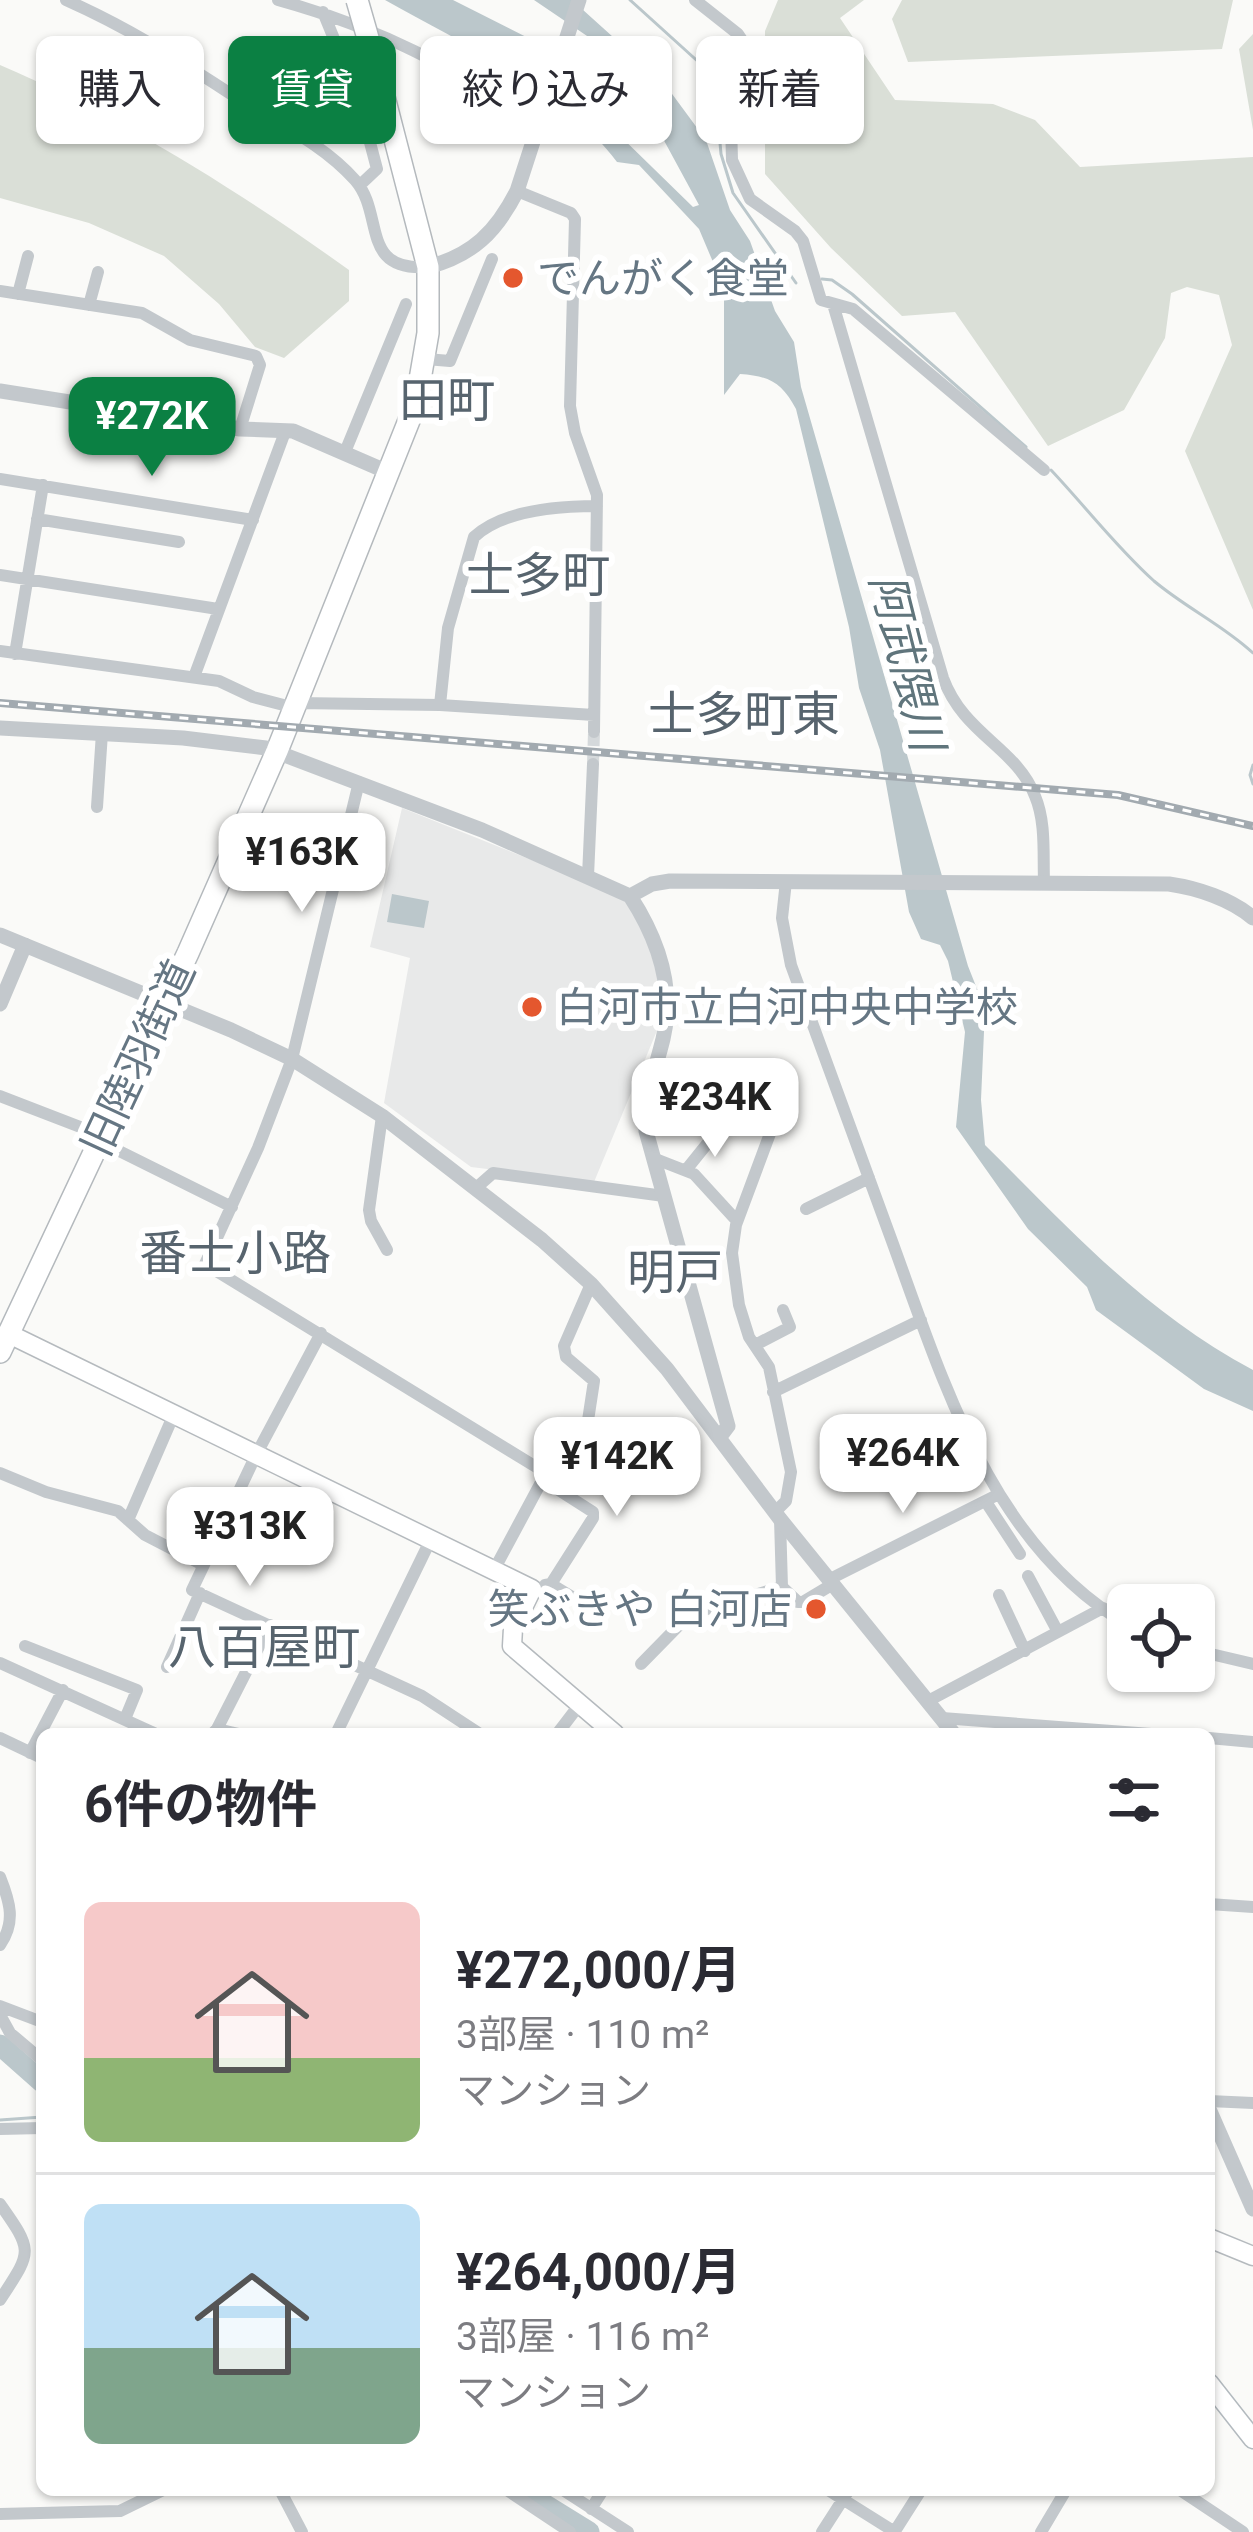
<!DOCTYPE html>
<html lang="ja">
<head>
<meta charset="utf-8">
<style>
  body { margin:0; font-family:Roboto,"Noto Sans JP",sans-serif; background:#f2f2f3; color:#2b2b33; height:100vh; display:flex; flex-direction:column; font-size:45px; white-space:nowrap }
  * { box-sizing:border-box; margin:0 }
  p { font-size:39px; color:#7c7c81 }
  .icon { flex:none; width:66px; height:66px; fill:none; stroke:currentColor; stroke-width:2; stroke-linecap:round; stroke-linejoin:round }
  .map { position:relative; flex:1; overflow:hidden }
  .side { position:absolute; left:36px; top:1728px; width:1179px; height:768px; display:flex; flex-direction:column; background:#fff; border-radius:18px; box-shadow:0 3px 9px #0004 }
  .side>* { flex:none }
  .hud { position:absolute; left:36px; top:36px; width:1182px; height:108px; display:flex; gap:24px }
  .buttons { position:absolute; left:1107px; top:1584px; display:grid; gap:24px }
  .buttons a { display:grid; place-items:center; width:108px; height:108px; border-radius:18px; background:#fff; box-shadow:0 3px 9px #0004; font-size:60px }
  .price { position:absolute; translate:-50% -102px; padding:0 27px; border-radius:24px; background:#fff; color:#222; font-size:39px; line-height:78px; filter:drop-shadow(0 3px 6px #0008) }
  .price::after { content:''; position:absolute; left:50%; top:72px; width:36px; height:27px; margin-left:-18px; background:inherit; clip-path:polygon(0 0,100% 0,50% 100%) }
  .price.current { background:#0b8043; color:#fff }
  ul { padding:0; list-style:none }
  li { display:flex; align-items:center; gap:36px; height:300px; padding:0 48px }
  li+li { border-top:3px solid #e1e1e2 }
  li span { display:grid; place-items:center; flex:none; width:336px; height:240px; border-radius:18px; color:#555 }
  li>.icon { margin-inline-start:auto }
  span .icon { width:144px; height:144px; fill:#fffc; stroke-width:1 }
  li b { font-size:51px }
  h2 { display:flex; justify-content:space-between; align-items:center; height:144px; padding:0 48px; font-size:51px }
  .chip { padding:0 42px; border-radius:18px; background:#fff; box-shadow:0 3px 9px #0004; font-size:42px; line-height:108px }
  .chip.current { background:#0b8043; color:#fff }
  .map>svg:first-child { display:block }
  .built { fill:#e8e9e9 }
  .green { fill:#dadfd7 }
  .water { fill:#bbc7cb; fill-rule:evenodd }
  .lines { fill:none; stroke-linecap:round; stroke-linejoin:round }
  .stream { stroke:#bbc7cb; stroke-width:3 }
  .river { stroke:#bbc7cb; stroke-width:21 }
  .minor-tunnel { stroke:#d5d9db; stroke-width:12; stroke-dasharray:12 6; stroke-linecap:butt }
  .secondary-casing { stroke:#b3babf; stroke-width:21 }
  .primary-casing { stroke:#b5babe; stroke-width:21 }
  .trunk-casing { stroke:#b4b9bd; stroke-width:24 }
  .minor { stroke:#c3c8cc; stroke-width:12 }
  .tertiary { stroke:#c3c8cc; stroke-width:15 }
  .secondary { stroke:#fff; stroke-width:18 }
  .primary { stroke:#fff; stroke-width:18 }
  .trunk { stroke:#fff; stroke-width:21 }
  .rail-casing { stroke:#a2aab0; stroke-width:8 }
  .rail { stroke:#fff; stroke-width:3; stroke-dasharray:9; stroke-linecap:butt }
  .trunk-bridge-casing { stroke:#b4b9bd; stroke-width:24; stroke-linecap:butt }
  .trunk-bridge { stroke:#fff; stroke-width:21 }
  .poi-dot { fill:#e4572e; stroke:#fff; stroke-width:4.5 }
  .labels { text-anchor:middle; dominant-baseline:central; stroke-width:12; stroke-linejoin:round; paint-order:stroke }
  .poi-label { font-size:42px; fill:#657683; stroke:#fff; text-anchor:start }
  .street-label { font-size:42px; fill:#657683; stroke:#fff }
  .water-label { font-size:45px; font-style:italic; fill:#60757c; stroke:#fff }
  .quarter-label { font-size:48px; fill:#57646e; stroke:#fff }
</style>
</head>
<body>
<div class="map">
<svg width="1253" height="2532" viewBox="0 0 1253 2532">
  <rect width="100%" height="100%" fill="#fafaf8"/>
  <!-- built -->
  <path class="built" d="M402,808l210,84 15,8 12,19 25,73 -3,29 -67,161 -123,-15 -87,-64 26,-145 -40,-11z"/>
  <!-- green -->
  <path class="green" d="M778,0h86l-24,18 55,82 98,4 42,16 45,47 173,-10v453l-68,-159 47,-106 -13,-50 -32,-8 -16,6 -6,45 -41,72 -76,36 -93,-134 -53,4 -71,-68 -66,-74v-143z
    M902,0h331l-11,49 -314,13 -16,-43z
    M1253,34v96l-14,-81z
    M0,65c123,53 240,127 349,205v31l-65,57 -29,-11 -36,-43 -55,-48 -75,-33 -89,-25z"/>
  <!-- water -->
  <path class="water" d="M385,0h68l95,48 85,29 -12,-18 -87,-59h38l92,83 42,57 24,70 20,31 25,70 19,31 7,45 167,579 17,43 -4,91 4,45c87,86 158,166 268,225v41l-49,-22 -108,-79 -9,-23 -59,-58 -72,-102 9,-95 -17,-71 -8,-16 -19,-6 -12,-27 -29,-162 -21,-62 -10,-61 -53,-218c-14,-26 -26,-33 -56,-35l-16,21v-107l-25,-59 -60,-64 -22,-3c-57,-76 -151,-116 -232,-162zM554,81l38,16 31,-5 19,8 57,105 -6,2 -82,-80 -37,-22z
    M392,894l37,7 -5,27 -37,-6z"/>
  <g class="lines">
    <!-- stream -->
    <path class="stream" d="M630,0l84,76 7,78 12,39 63,90
      M822,279l10,1 20,14 174,153
      M1051,470c34,36 66,78 103,111 32,27 69,44 99,72
      M1253,765l-3,10 3,9
      M0,2120l42,-3"/>
    <!-- river -->
    <path class="river" d="M0,2045l42,37
      M521,2490l68,42"/>
    <!-- minor-tunnel -->
    <path class="minor-tunnel" d="M593,764l1,-32"/>
    <defs>
      <path id="secondary" d="M1209,2383l44,56"/>
      <path id="primary" d="M7,1333l525,256 -19,39 -1,18 103,88
        M1209,2238l44,18"/>
      <path id="trunk" d="M0,1352l188,-399 89,-202 139,-348 12,-70v-66l-52,-201"/>
    </defs>
    <!-- secondary casing -->
    <use href="#secondary" class="secondary-casing"/>
    <!-- primary casing -->
    <use href="#primary" class="primary-casing"/>
    <!-- trunk casing -->
    <use href="#trunk" class="trunk-casing"/>
    <!-- minor -->
    <path class="minor" d="M66,0c65,29 109,58 168,96 42,27 87,46 121,84 30,34 4,92 73,87
      M278,0c104,29 172,65 260,125
      M695,0l43,34 6,9 -13,81 1,36 18,39 45,32 8,10 18,59 32,9 191,161
      M323,12l35,85 19,72 -17,16
      M517,191l54,22 4,6 -5,187 5,27 22,62 -3,237
      M0,291l142,22 48,27 66,16 4,9 -20,64
      M18,294l10,-38
      M833,304l110,374c21,57 73,69 92,118 11,26 8,57 9,85
      M89,305l9,-33
      M426,359l24,2 42,-102
      M345,452l61,-148
      M0,479l253,41
      M37,519l142,23
      M0,575l218,34
      M0,651l219,30 34,16 42,11
      M15,654l28,-169
      M194,677l91,-245
      M297,703l143,2 154,10
      M440,705l8,-77 26,-91c29,-27 85,-31 123,-31
      M359,782l-67,277 -34,89 -53,116 341,209 -52,97
      M97,807l5,-74
      M588,876l5,-112
      M786,881l-4,37 9,47c33,89 65,179 98,268 52,141 100,312 239,392
      M0,1096l101,39
      M382,1116l-13,94 2,11 16,29
      M771,1131l-35,94 -4,28 7,52 10,32 20,30 22,105 -5,29 -10,10
      M99,1141l133,66
      M653,1158l41,16 43,47
      M686,1170l37,-46
      M476,1188l17,-15 171,23
      M806,1209l63,-31
      M321,1333l-65,122 -64,135 230,106 58,38
      M755,1345l35,-18 -7,-17
      M773,1392l148,-72
      M588,1422l29,35
      M0,1473l46,19 72,19 27,24 58,30
      M546,1473h5l36,-46 7,-46 -28,-24 -2,-11 27,-62
      M543,1480l50,32v6l-42,66
      M986,1502l34,52
      M780,1519l2,68 16,15h5l30,-18
      M128,1520l46,-106
      M1028,1576l30,56
      M830,1579l169,-85
      M545,1585l6,-1 41,25
      M999,1595l26,56
      M25,1646l112,44 -12,29
      M1194,1650l59,14
      M0,1663l156,71
      M641,1664l49,-50 92,-27
      M167,1667l33,-74
      M928,1701l175,-93
      M942,1718l209,16
      M217,1729l53,-104
      M213,1733l4,-4 22,5
      M336,1734l95,-195
      M557,1734l23,-30
      M0,1738l42,20
      M1209,1738l44,4
      M30,1753l33,-63
      M0,1877c10,25 16,45 0,68
      M1209,1904l44,3
      M0,2006l42,16
      M0,2015l10,18 32,27
      M1209,2101l44,2
      M0,2129l42,-1
      M0,2204c34,48 32,47 0,96
      M280,2490l22,42
      M507,2490l63,42
      M563,2490l65,42
      M828,2490l67,42
      M1180,2490l63,42
      M591,2509l12,-19
      M0,2514l120,-3 43,-21
      M895,2531l26,-41
      M822,2532l27,-42
      M1041,2532l25,-42"/>
    <!-- tertiary -->
    <path class="tertiary" d="M428,267c45,-12 68,-35 89,-76l62,-191
      M0,391l240,38 53,2 97,42
      M0,728l183,10 83,10 216,82 148,66c28,43 45,92 33,143 -8,32 -18,58 -17,92l82,295 -9,12
      M630,896l22,-12 18,-3 499,3c28,4 62,15 84,34
      M0,935l231,95 61,29 90,57 160,124 49,44 76,85 113,150 174,215
      M0,1004l25,-59
      M1209,2109l44,100"/>
    <!-- secondary -->
    <use href="#secondary" class="secondary"/>
    <!-- primary -->
    <use href="#primary" class="primary"/>
    <!-- trunk -->
    <use href="#trunk" class="trunk"/>
    <defs>
      <path id="rail" d="M0,703l1118,92 135,31"/>
    </defs>
    <!-- rail casing -->
    <use href="#rail" class="rail-casing"/>
    <!-- rail -->
    <use href="#rail" class="rail"/>
    <defs>
      <path id="trunk-bridge" d="M357,0l19,66"/>
    </defs>
    <!-- trunk-bridge casing -->
    <use href="#trunk-bridge" class="trunk-bridge-casing"/>
    <!-- trunk-bridge -->
    <use href="#trunk-bridge" class="trunk-bridge"/>
  </g>
  <!-- markers -->
  <g class="poi-dot">
    <circle cx="513" cy="278" r="12"/>
    <circle cx="532" cy="1007" r="12"/>
    <circle cx="816" cy="1609" r="12"/>
  </g>
  <g class="labels">
    <!-- poi labels -->
    <g class="poi-label">
      <text x="537" y="278">でんがく食堂</text>
      <text x="556" y="1007">白河市立白河中央中学校</text>
      <text x="792" y="1609" text-anchor="end">笑ぶきや 白河店</text>
    </g>
    <!-- street labels -->
    <g class="street-label">
      <text transform="translate(138 1058) rotate(-65)">旧陸羽街道</text>
    </g>
    <!-- water labels -->
    <g class="water-label">
      <text transform="translate(907 662) rotate(76)">阿武隈川</text>
    </g>
    <!-- quarter labels -->
    <g class="quarter-label">
      <text x="447" y="400">田町</text>
      <text x="538" y="575">士多町</text>
      <text x="744" y="714">士多町東</text>
      <text x="235" y="1253">番士小路</text>
      <text x="675" y="1272">明戸</text>
      <text x="264" y="1647">八百屋町</text>
    </g>
  </g>
</svg>
<div class="buttons">
<a><svg class="icon" aria-label="locate" viewBox="0 0 24 24"><circle cx="12" cy="12" r="6"/><path d="M12 2v4M12 18v4M2 12h4M18 12h4"/></svg></a>
</div>
<b class="price current" style="left:152px;top:479px">¥272K</b>
<b class="price" style="left:302px;top:915px">¥163K</b>
<b class="price" style="left:715px;top:1160px">¥234K</b>
<b class="price" style="left:903px;top:1516px">¥264K</b>
<b class="price" style="left:617px;top:1519px">¥142K</b>
<b class="price" style="left:250px;top:1589px">¥313K</b>
<div class="hud">
<a class="chip">購入</a>
<a class="chip current">賃貸</a>
<a class="chip">絞り込み</a>
<a class="chip">新着</a>
</div>
<section class="side">
<h2>6件の物件<svg class="icon" aria-label="filters" viewBox="0 0 24 24"><path d="M4 7h16M4 17h16"/><circle cx="9" cy="7" r="2"/><circle cx="15" cy="17" r="2"/></svg></h2>
<ul>
<li><span style="background:linear-gradient(#f6c9c9 65%,#8fb573 0)"><svg class="icon" aria-label="home" viewBox="0 0 24 24"><path d="M3 11l9-7 9 7M6 9v11h12V9"/></svg></span><div><b>¥272,000/月</b><p>3部屋 · 110 m²</p><p>マンション</p></div></li>
<li><span style="background:linear-gradient(#bfe0f5 60%,#7fa58c 0)"><svg class="icon" aria-label="home" viewBox="0 0 24 24"><path d="M3 11l9-7 9 7M6 9v11h12V9"/></svg></span><div><b>¥264,000/月</b><p>3部屋 · 116 m²</p><p>マンション</p></div></li>
</ul>
</section>
</div>
</body>
</html>
